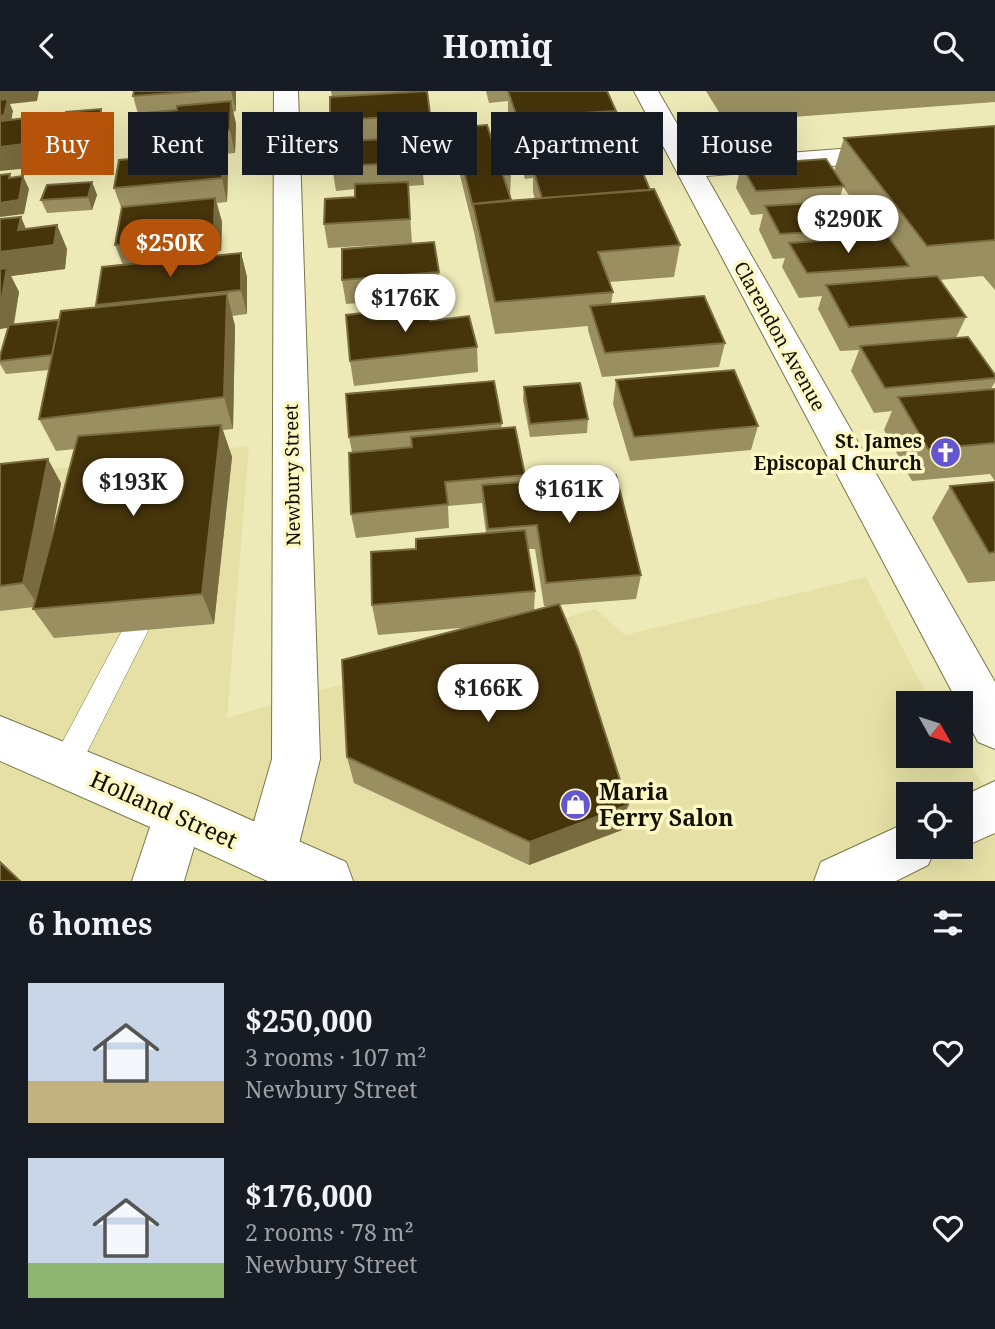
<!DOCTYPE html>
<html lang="en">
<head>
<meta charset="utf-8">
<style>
  body { margin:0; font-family:"Noto Serif",serif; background:#242831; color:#f1f3f6; height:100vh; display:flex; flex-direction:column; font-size:26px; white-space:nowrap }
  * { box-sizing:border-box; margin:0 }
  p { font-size:23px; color:#9ea1a6 }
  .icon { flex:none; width:38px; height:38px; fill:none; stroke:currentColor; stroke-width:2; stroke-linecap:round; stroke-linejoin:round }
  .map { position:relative; height:790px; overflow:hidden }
  .details { display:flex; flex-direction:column; background:#171b24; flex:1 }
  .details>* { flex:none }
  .banner { position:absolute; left:21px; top:21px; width:954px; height:63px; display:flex; gap:14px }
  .needle { width:46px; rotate:129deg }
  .controls { position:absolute; left:896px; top:600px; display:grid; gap:14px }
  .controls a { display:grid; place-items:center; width:77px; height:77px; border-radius:0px; background:#171b24; box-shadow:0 7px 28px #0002; font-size:35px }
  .price { position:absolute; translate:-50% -60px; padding:0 16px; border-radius:24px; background:#fff; color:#222; font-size:23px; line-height:46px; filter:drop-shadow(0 2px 4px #0008) }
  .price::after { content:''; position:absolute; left:50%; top:42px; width:21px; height:16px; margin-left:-10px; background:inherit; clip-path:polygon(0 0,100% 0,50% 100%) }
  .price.on { background:#b45309; color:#fff }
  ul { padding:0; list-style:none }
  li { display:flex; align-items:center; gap:21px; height:175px; padding:0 28px }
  li span { display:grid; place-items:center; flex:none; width:196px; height:140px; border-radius:0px; color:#555 }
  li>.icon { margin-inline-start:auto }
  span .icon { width:84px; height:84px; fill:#fffc; stroke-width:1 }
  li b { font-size:30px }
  h2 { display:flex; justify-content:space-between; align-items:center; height:84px; padding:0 28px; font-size:30px }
  .pill { padding:0 24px; border-radius:0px; background:#171b24; box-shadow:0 7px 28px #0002; font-size:24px; line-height:63px }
  .pill.on { background:#b45309; color:#fff }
  header { display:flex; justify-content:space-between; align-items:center; height:91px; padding:0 28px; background:#171b24; font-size:32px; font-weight:700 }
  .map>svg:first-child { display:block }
  .built { fill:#e6e0a6; fill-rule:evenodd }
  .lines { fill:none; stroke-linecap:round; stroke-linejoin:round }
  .lane-casing { stroke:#7a7647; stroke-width:1 }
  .street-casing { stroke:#7a7647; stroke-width:2 }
  .secondary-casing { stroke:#7a7647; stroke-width:2 }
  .lane { fill:#fff; fill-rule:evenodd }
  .street { fill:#fff; fill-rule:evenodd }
  .secondary { fill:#fff; fill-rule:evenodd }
  .wall { fill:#9a8f61; fill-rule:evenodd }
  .shaded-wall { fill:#786b3f }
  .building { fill:#46340b; stroke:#786b3f; stroke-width:2 }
  .labels { text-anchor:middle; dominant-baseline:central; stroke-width:7; stroke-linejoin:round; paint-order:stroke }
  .street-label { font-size:19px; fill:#121001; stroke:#fcf7c4 }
  .poi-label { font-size:19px; font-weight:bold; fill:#121001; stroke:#fcf7c4; text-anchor:end }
  .near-poi-label { font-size:23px; font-weight:bold; fill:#121001; stroke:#fcf7c4; text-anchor:start }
  .near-street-label { font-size:23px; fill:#121001; stroke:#fcf7c4 }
</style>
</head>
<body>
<header><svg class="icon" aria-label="back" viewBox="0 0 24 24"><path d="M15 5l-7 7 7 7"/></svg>Homiq<svg class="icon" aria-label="search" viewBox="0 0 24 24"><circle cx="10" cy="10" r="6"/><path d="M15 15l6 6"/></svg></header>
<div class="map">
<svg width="995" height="790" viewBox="0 0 995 790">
  <rect width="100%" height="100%" fill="#eeeab7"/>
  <!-- built -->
  <path class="built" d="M249,355l-22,272 368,-109 30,26 241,-58 65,126h-23v53h53v-4l34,48v81h-995v-406zM908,704h53v52h-53z"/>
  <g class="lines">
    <defs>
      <path id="lane" d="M135,529l9,3 4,8 -73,145 -10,4 -10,-4 -4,-10 4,-10 71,-133z"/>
      <path id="street" d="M274,0h24l22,668 -24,97 -8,18 -20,7 -16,-7 -8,-18 28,-97z
        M634,0h24l40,69 297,-23v16l-289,23 289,506v67l-17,-7 -17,-33v-6h-3z"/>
      <path id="secondary" d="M0,625l197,80 149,66 7,19h-85l-74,-34 -10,34h-52l18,-54 -150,-66z
        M995,690v52l-34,15 -3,-1h3v-50z
        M908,731v25h28l-8,18 -32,16h-82l7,-19z"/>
    </defs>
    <!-- lane casing -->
    <use href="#lane" class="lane-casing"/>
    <!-- street casing -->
    <use href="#street" class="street-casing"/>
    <!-- secondary casing -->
    <use href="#secondary" class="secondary-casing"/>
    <!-- lane -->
    <use href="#lane" class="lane"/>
    <!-- street -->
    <use href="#street" class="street"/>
    <!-- secondary -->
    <use href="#secondary" class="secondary"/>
  </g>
  <!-- wall -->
  <path class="wall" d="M134,0h102v20l-3,1 3,12 -1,29 -12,1 5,20 -1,28 -10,1 5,19 -1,29 -34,3v4l54,-5 6,24v37l-15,2 3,10 -2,103 -10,1 9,27 -18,167 -160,14 -21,-29 1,-2 -34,4v-147l61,19 -11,60 25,-94 -19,2 -17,-32 10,-49 -43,4 -6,-10v-8l8,-29 -8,2v-110l21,-2 5,12 31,-4 10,24 -2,20 -54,7 8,16 -5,33 45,-5 38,-12 -1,-3 27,-40 -8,-20 7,-35 -8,-22 24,-30 -6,-20 6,-24 -5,-18z
    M331,0h80l19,23 1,14 18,9 1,13 -29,2 3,33 -16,1 4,57 -84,5 -4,-24 31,-27v-8l-19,2 -4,-24 1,-25 -3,-21 2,-24z
    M486,0h121l9,20 -1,11 17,26 -2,14 20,28 30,55 -6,32 -65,5 4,10 -2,12 114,39 -6,24 -117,10 -14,-47v-4l-93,8 -21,-102 -20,-81 -1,-23 46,35 12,11 -1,23 1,3 24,-1 -2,-7v-14l-8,1 -8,-27v-12h-1l-8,-26v-13l-19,2z
    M706,0h289v11l-270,20z
    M101,18l4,12 -3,18 -36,3 -5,-12z
    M995,35v164l-12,-14 -44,4 27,37 -10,21 39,37v7l-4,7h4v92l-5,-7 -78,7 -28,-51 8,-19 -18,2 -23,-42 8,-21 -19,1 -22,-42 4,-13 -23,2 -17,-31 3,-9 -12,1 -14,-29 4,-16 -12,1 -15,-27 5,-23 93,6 10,-33zM843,96l36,49 -19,2 3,-9 -24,-28z
    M92,91l5,13 -5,15 -45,3 -6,-13z
    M439,181l1,25 -94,7 -4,-24z
    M430,230l47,26 1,25 -124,14 -4,-25z
    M616,289l142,46 -7,24 -121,11 -17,-57z
    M524,296l64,32 -1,14 -57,4 -7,-37z
    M502,332l-1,6 24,46v7l116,93 -5,24 -77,6 69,200 -6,25 -93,35 -175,-82 -7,-26 125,-130 -94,8 -6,-30 44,-56 70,-16 -4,-30 -34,3 1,22 -93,10 -5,-24 1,-62 -3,-15zM528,458h7l9,57h9l-19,5 1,-20z
    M995,391v99l-27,2 -36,-65 18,-32z"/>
  <!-- shaded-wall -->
  <path class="shaded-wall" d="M0,0h39l-2,10 -27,3 3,7 -3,17 -10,1z
    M231,0h5v20z
    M231,10l5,23 -1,29 -5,-23z
    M101,18l4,12 -3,18 -4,-13z
    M45,25l9,23 -5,27 -49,5v-24z
    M222,60l6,23 -1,28 -5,-24z
    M23,85l6,13 -5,25 -24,3v-14z
    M92,91l5,13 -5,15 -4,-13z
    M215,107l7,24 -1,29 -7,-24z
    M21,126l10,24 26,-16 10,24 -2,20 -54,7 8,16 -6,35 -13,2v-77l18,-22z
    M180,139l7,24v9l-7,-24z
    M241,162l6,24v37l-6,-24z
    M227,203l8,32 -2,103 -9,-32z
    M221,334l11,32 -18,167 -12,-30z
    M48,368l13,24 -22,123 -16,-23z
    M628,714l-6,25 -93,35 1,-23z"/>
  <!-- building -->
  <path class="building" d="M134,0h66l-67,5z
    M427,0l3,23 -100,7v-24z
    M508,0h99l9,20 -99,6z
    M8,8l-4,16 -4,1v-16z
    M231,10l-1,29 -98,8 3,-24 42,-4v-4z
    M101,18l-3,17 -37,4 5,-18z
    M45,25l-5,26 -40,5v-26z
    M620,31l12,26 -106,7 -9,-27z
    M487,34l12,38 8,-1 4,12 -8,1 8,25 -38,4v3l-20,-79z
    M446,35l3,11 -30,2v-2h-7l-2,-8z
    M995,35v114l-68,6 -83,-108z
    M419,46l4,24 -91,6 -1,-25z
    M222,60v27l-108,10 5,-28z
    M826,68l18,27 -88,5 -15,-26z
    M638,70l12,29 -108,8 -9,-30z
    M10,83l-1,4 14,-2 -4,24 -19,3v-28z
    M92,91l-4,15 -47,3 6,-15z
    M408,91l2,37 -86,5 1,-25 30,-2v-13z
    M654,98l26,56 -82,7 15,40 -118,10 -22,-98z
    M215,107l-1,29 -34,3v9l-65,6 7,-38z
    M844,110l19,28 -83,5 -15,-28z
    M21,126l-3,13 39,-5 -3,20 -54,7v-33z
    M888,145l21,30 -102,7 -18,-30z
    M434,151l5,30 -97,8v-31z
    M241,162v37l-145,15 6,-38z
    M7,177l-6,34h-1v-33z
    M937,185l29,41 -117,10 -23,-42z
    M227,203l-3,103 -185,22 22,-108z
    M704,205l21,47 -120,10 -15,-47z
    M427,215l3,15 39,-5 8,31 -127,14 -4,-46z
    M59,229l-7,35 -52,6v-5l9,-31z
    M968,246l27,38v3l-110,10 -25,-42z
    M734,279l24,56 -124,11 -18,-57z
    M494,290l8,42 -153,14 -3,-43z
    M580,292l8,36 -58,5 -6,-37z
    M995,298v54l-67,6 -30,-52z
    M221,334l-19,169 -169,15 45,-173z
    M515,336l10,48 -80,7 3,22 -97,10 -2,-61 63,-6 -1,-10z
    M48,368l-25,124 -23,3v-122z
    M616,384l25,100 -95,8 -9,-58 -49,4 -6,-44z
    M995,391v70l-6,1 -39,-67z
    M525,439l10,61 -163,14 -1,-53 45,-3v-10z
    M559,513l19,45 50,156 -98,37 -183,-85 -5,-97z
    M0,771l20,19h-20z"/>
  <!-- icons -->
  <defs>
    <symbol id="church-disc" viewBox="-11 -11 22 22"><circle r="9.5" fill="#6356cf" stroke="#fcf7c4"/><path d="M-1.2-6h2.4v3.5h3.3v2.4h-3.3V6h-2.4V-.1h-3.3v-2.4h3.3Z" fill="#fff"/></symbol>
    <symbol id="shop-disc" viewBox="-11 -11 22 22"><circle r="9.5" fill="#6356cf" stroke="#fcf7c4"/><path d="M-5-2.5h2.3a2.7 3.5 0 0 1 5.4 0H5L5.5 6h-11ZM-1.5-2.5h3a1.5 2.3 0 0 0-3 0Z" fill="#fff"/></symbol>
  </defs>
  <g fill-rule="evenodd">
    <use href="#church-disc" x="928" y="344" width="35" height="35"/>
    <use href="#shop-disc" x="558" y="696" width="35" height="35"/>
  </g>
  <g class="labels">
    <!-- street labels -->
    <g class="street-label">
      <text transform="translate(780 245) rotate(61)">Clarendon Avenue</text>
      <text transform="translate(292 384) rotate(-91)">Newbury Street</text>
    </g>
    <!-- poi labels -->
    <g class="poi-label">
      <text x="922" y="350">St. James<tspan x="922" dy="22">Episcopal Church</tspan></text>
    </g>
    <!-- near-poi labels -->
    <g class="near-poi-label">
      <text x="599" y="700">Maria<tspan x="599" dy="26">Ferry Salon</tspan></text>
    </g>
    <!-- near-street labels -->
    <g class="near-street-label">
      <text transform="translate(164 718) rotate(24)">Holland Street</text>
    </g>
  </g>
</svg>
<div class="controls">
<a><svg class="needle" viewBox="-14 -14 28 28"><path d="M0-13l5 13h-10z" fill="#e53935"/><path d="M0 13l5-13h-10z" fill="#9ea1a6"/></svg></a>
<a><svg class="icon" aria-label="locate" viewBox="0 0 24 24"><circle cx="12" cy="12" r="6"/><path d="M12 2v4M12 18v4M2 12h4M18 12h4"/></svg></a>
</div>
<b class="price" style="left:848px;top:164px">$290K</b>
<b class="price on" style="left:170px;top:188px">$250K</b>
<b class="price" style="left:405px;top:243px">$176K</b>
<b class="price" style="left:133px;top:427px">$193K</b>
<b class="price" style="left:569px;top:434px">$161K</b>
<b class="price" style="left:488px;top:633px">$166K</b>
<div class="banner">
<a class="pill on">Buy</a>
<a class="pill">Rent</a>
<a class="pill">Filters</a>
<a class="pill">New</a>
<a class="pill">Apartment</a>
<a class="pill">House</a>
</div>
</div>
<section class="details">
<h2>6 homes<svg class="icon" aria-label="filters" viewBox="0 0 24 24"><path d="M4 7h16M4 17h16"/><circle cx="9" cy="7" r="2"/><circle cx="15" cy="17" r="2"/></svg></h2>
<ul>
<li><span style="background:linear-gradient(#c9d6e8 70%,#c2b280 0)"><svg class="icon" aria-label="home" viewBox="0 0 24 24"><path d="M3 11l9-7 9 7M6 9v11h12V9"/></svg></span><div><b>$250,000</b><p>3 rooms · 107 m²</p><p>Newbury Street</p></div><svg class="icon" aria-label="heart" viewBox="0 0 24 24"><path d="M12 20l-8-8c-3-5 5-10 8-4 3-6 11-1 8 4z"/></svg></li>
<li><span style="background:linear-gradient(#c9d6e8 75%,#8fb573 0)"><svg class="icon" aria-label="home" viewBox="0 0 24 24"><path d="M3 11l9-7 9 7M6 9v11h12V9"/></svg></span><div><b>$176,000</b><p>2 rooms · 78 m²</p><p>Newbury Street</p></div><svg class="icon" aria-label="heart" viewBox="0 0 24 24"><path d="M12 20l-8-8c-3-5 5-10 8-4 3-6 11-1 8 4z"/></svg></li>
</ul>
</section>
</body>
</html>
